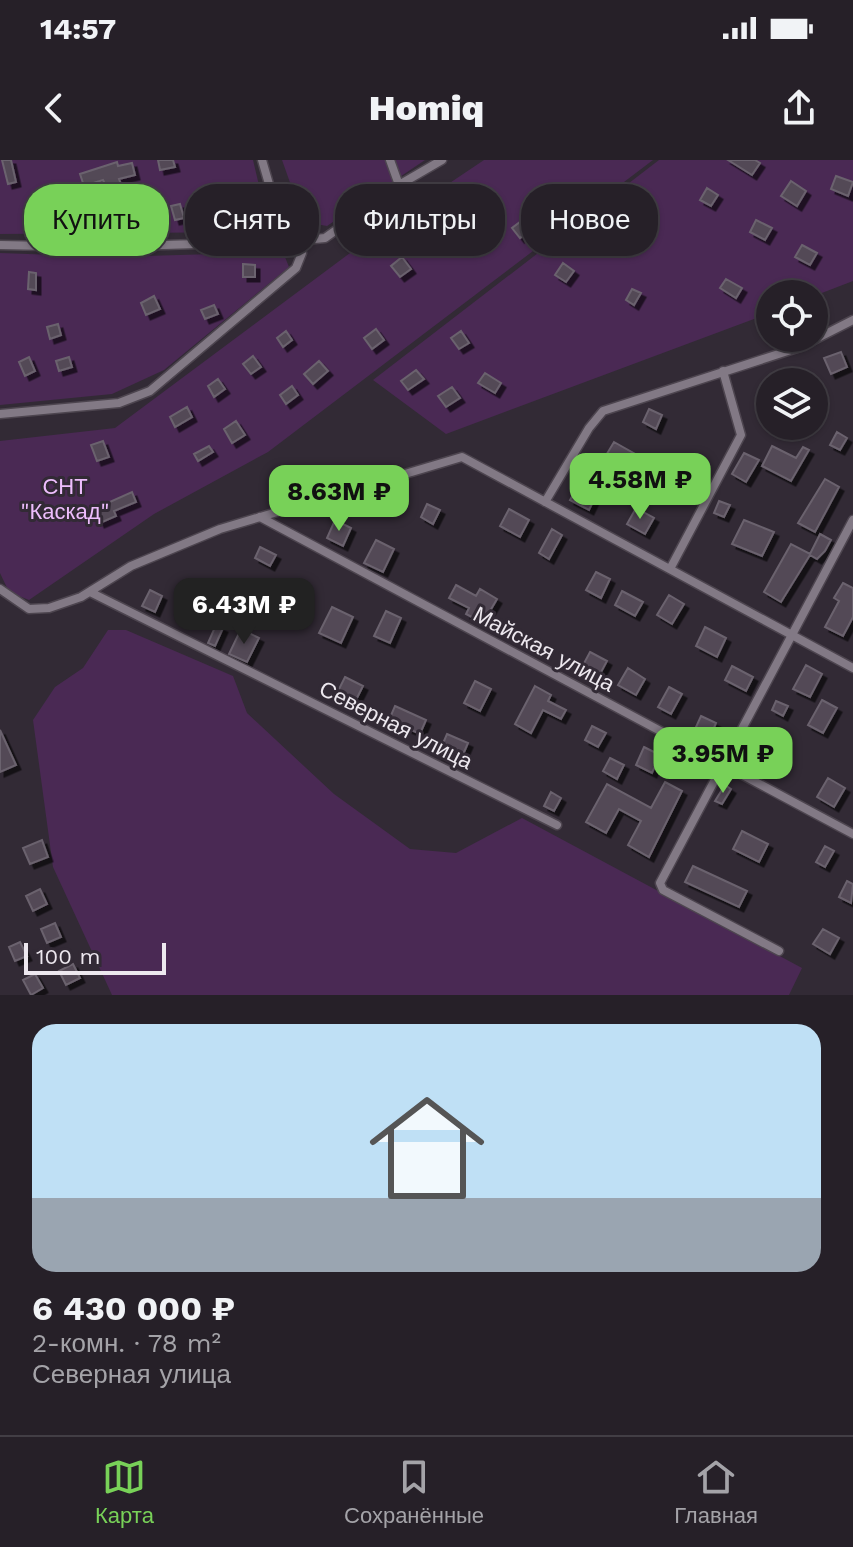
<!DOCTYPE html>
<html lang="ru">
<head>
<meta charset="utf-8">
<style>
  body { margin:0; font-family:"Work Sans",sans-serif; background:#322d34; color:#f1f3f6; height:100vh; display:flex; flex-direction:column; font-size:30px; white-space:nowrap }
  * { box-sizing:border-box; margin:0 }
  p { font-size:26px; color:#a4a3a8 }
  .icon { flex:none; width:44px; height:44px; fill:none; stroke:currentColor; stroke-width:2; stroke-linecap:round; stroke-linejoin:round }
  .map { position:relative; height:835px; overflow:hidden }
  .panel { display:flex; flex-direction:column; background:#262028; flex:1 }
  .panel>* { flex:none }
  .banner { position:absolute; left:24px; top:24px; width:806px; height:72px; display:flex; gap:16px }
  .tools { position:absolute; left:756px; top:120px; display:grid; gap:16px }
  .tools a { display:grid; place-items:center; width:72px; height:72px; border-radius:50%; background:#262028; box-shadow:0 2px 6px #0004,0 0 0 2px #423e45; font-size:40px }
  .scale { position:absolute; left:24px; bottom:20px; width:142px; box-sizing:border-box; padding-left:8px; border:4px solid #ede8ef; border-top:0; font-size:22px; line-height:28px; white-space:nowrap; color:#ede8ef; -webkit-text-stroke:6px #322a35; paint-order:stroke }
  .price { position:absolute; translate:-50% -68px; padding:0 18px; border-radius:16px; background:#78d158; color:#111; font-size:26px; line-height:52px; filter:drop-shadow(0 2px 4px #0008) }
  .price::after { content:''; position:absolute; left:50%; top:48px; width:24px; height:18px; margin-left:-12px; background:inherit; clip-path:polygon(0 0,100% 0,50% 100%) }
  .price.selected { background:#222; color:#fff }
  ul { padding:0; list-style:none }
  li { display:grid; align-content:center; gap:16px; height:424px; padding:0 32px }
  li+li { border-top:2px solid #423e45 }
  li span { display:grid; place-items:center; height:248px; border-radius:24px; color:#555 }
  li>.icon { margin-inline-start:auto }
  span .icon { width:144px; height:144px; fill:#fffc; stroke-width:1 }
  li b { font-size:34px }
  .chip { padding:0 28px; border-radius:32px; background:#262028; box-shadow:0 2px 6px #0004,0 0 0 2px #423e45; font-size:28px; line-height:72px }
  .chip.selected { background:#78d158; color:#111 }
  .status { display:flex; justify-content:space-between; align-items:center; height:56px; padding:0 40px; background:#262028; direction:ltr }
  .status svg { height:22px; fill:currentColor }
  header { display:flex; justify-content:space-between; align-items:center; height:104px; padding:0 32px; background:#262028; font-size:36px; font-weight:800 }
  .tabs { display:flex; justify-content:space-around; align-items:center; height:112px; border-top:2px solid #423e45; background:#262028; font-size:22px; color:#a4a3a8 }
  .tabs a { display:grid; justify-items:center; gap:4px }
  .tabs .selected { color:#78d158 }
  .map>svg:first-child { display:block }
  .green { fill:#4a2954 }
  .building { fill:#534a56; stroke:#6b626e; stroke-width:2; filter:url(#shadow) }
  .lines { fill:none; stroke-linecap:round; stroke-linejoin:round }
  .minor-casing { stroke:#4d454f; stroke-width:11 }
  .minor { stroke:#827985; stroke-width:8 }
  .labels { text-anchor:middle; dominant-baseline:central; stroke-width:6; stroke-linejoin:round; paint-order:stroke }
  .park-label { font-size:22px; fill:#edbdfc; stroke:#322a35 }
  .street-label { font-size:22px; fill:#ede8ef; stroke:#322a35 }
</style>
</head>
<body>
<div class="status"><b>14:57</b><svg viewBox="0 0 49 12"><path d="M0 12V9h3v3zM5 12V6h3v6zM10 12V3h3v9zM15 12V0h3v12zM26 1h20v11H26zM47 4h2v5h-2z"/></svg></div>
<header><svg class="icon" aria-label="back" viewBox="0 0 24 24"><path d="M15 5l-7 7 7 7"/></svg>Homiq<svg class="icon" aria-label="share" viewBox="0 0 24 24"><path d="M12 15V3M7 8l5-5 5 5M5 13v7h14v-7"/></svg></header>
<div class="map">
<svg width="853" height="835" viewBox="0 0 853 835">
  <defs>
    <filter id="shadow"><feDropShadow dx="4.5" dy="4.5" stdDeviation="0" flood-color="#0009"/></filter>
  </defs>
  <rect width="100%" height="100%" fill="#322a35"/>
  <!-- green -->
  <path class="green" d="M0,0h253l17,72 -270,2z
    M282,0h143l-98,66 -23,-4z
    M484,0h169l-385,292 -114,62 -125,86 -20,-8 -9,-19v-132l115,-13 278,-207z
    M659,0h194v121l-39,15 -44,-2v19l-324,121 -73,-54z
    M283,92l6,15 -125,103 -52,24 -112,11v-152l111,4z
    M108,470h18l107,46 14,37 87,81 76,55 46,4 66,-35 280,150 -13,27h-677l-59,-128 -20,-147 22,-33 28,-19z"/>
  <!-- building -->
  <path class="building" d="M2,0h9l5,22 -8,2z
    M158,0h15l2,7 -15,3z
    M728,0h27l5,3 -8,12z
    M117,2l1,4 14,-3 3,12 -16,4 7,18 -13,4 -10,-21 -19,6 -4,-12z
    M836,16l17,6 -5,14 -17,-7z
    M791,21l15,10 -9,15 -16,-10z
    M707,28l11,7 -7,11 -11,-6z
    M549,35l6,8 -11,8 -6,-7z
    M95,40l5,15 -9,3 -5,-15z
    M180,44l4,14 -9,2 -4,-14z
    M465,44l8,11 -8,7 -9,-12z
    M44,46l5,20 -15,3 -5,-20z
    M524,59l8,10 -12,9 -8,-10z
    M756,60l16,8 -7,12 -15,-8z
    M438,66l7,10 -12,9 -7,-10z
    M802,85l15,8 -7,12 -15,-8z
    M402,97l9,12 -11,8 -9,-11z
    M563,103l11,8 -8,11 -11,-7z
    M243,104l12,1v12h-12z
    M29,112l7,1v17l-8,-1z
    M726,119l16,9 -6,10 -16,-10z
    M632,129l9,4 -7,12 -8,-5z
    M154,136l6,13 -14,6 -5,-12z
    M214,145l4,9 -13,5 -4,-9z
    M58,164l3,11 -11,4 -3,-12z
    M376,169l8,11 -12,9 -8,-11z
    M286,171l6,9 -9,7 -6,-9z
    M461,171l8,12 -10,6 -8,-11z
    M841,192l6,15 -16,7 -7,-16z
    M253,196l8,11 -10,7 -8,-10z
    M29,197l6,14 -10,5 -6,-14z
    M69,197l3,10 -13,4 -3,-10z
    M319,201l9,10 -15,13 -9,-10z
    M416,210l8,9 -16,11 -7,-9z
    M485,213l16,10 -6,10 -17,-10z
    M218,219l7,10 -11,8 -6,-11z
    M292,226l6,9 -12,9 -6,-9z
    M452,227l8,11 -14,9 -8,-11z
    M770,238v19l-8,2 -5,-17z
    M187,247l5,10 -17,10 -5,-10z
    M649,249l13,6 -6,14 -13,-7z
    M236,261l9,14 -13,8 -8,-14z
    M837,272l10,6 -7,12 -10,-5z
    M103,281l6,16 -12,4 -6,-16z
    M614,282l21,12 -11,20 -22,-12z
    M209,286l4,6 -15,9 -4,-7z
    M772,286l24,12 7,-11 6,3 -18,31 -29,-15z
    M744,293l15,7 -13,22 -14,-8z
    M825,319l14,8 -24,45 -17,-9z
    M580,322l18,9 -9,19 -19,-10z
    M132,332l4,10 -22,9 2,5 -16,7 -6,-14z
    M719,341l11,4 -6,12 -10,-4z
    M427,344l13,6 -7,14 -12,-7z
    M636,348l18,10 -9,16 -18,-10z
    M509,349l20,11 -9,17 -20,-11z
    M335,360l16,8 -8,18 -16,-8z
    M744,360l30,12 -12,24 -30,-12z
    M552,369l10,6 -13,24 -10,-6z
    M820,374l11,6 -6,11 -8,8 -7,-4 -29,47 -17,-10 27,-48 19,10z
    M376,380l18,9 -11,23 -19,-9z
    M260,387l16,8 -6,11 -15,-8z
    M596,412l14,7 -9,19 -15,-8z
    M843,423l10,5v29l-10,19 -18,-9 14,-26 -5,-3z
    M456,425l20,11 4,-7 17,10 -14,24 -17,-9 3,-6 -20,-10z
    M150,430l12,6 -7,16 -13,-6z
    M190,431l23,10 -6,13 -23,-10z
    M622,431l21,11 -8,14 -20,-11z
    M669,435l15,9 -12,20 -15,-9z
    M332,447l21,10 -12,26 -22,-10z
    M386,451l15,7 -11,25 -16,-7z
    M216,465l7,3 -8,18 -7,-3z
    M705,467l21,11 -9,19 -21,-11z
    M241,469l18,9 -12,24 -18,-8z
    M590,492l17,9 -8,15 -17,-9z
    M806,505l16,9 -12,23 -17,-8z
    M732,506l21,11 -7,14 -21,-11z
    M628,508l17,11 -9,16 -18,-10z
    M345,517l18,9 -8,16 -18,-9z
    M475,521l16,8 -11,22 -16,-8z
    M535,526l16,9 -3,6 18,9 -5,9 -18,-9 -12,23 -16,-9z
    M669,527l13,7 -11,20 -13,-7z
    M822,540l15,8 -14,25 -15,-8z
    M776,541l12,5 -5,10 -11,-6z
    M395,546l31,14 -6,14 -31,-14z
    M701,556l15,7 -9,22 -16,-7z
    M592,566l14,7 -8,14 -13,-7z
    M0,570l16,35 -16,7z
    M447,574l21,9 -9,21 -21,-9z
    M644,587l16,8 -8,18 -16,-8z
    M610,598l14,7 -7,14 -14,-8z
    M828,618l17,10 -11,19 -17,-10z
    M665,622l17,9 -33,66 -21,-12 13,-24 -22,-12 -13,24 -20,-11 21,-38 44,24z
    M725,625l6,4 -9,15 -7,-3z
    M551,632l10,6 -7,13 -10,-5z
    M742,671l26,13 -9,18 -26,-13z
    M42,680l6,17 -18,7 -7,-16z
    M825,686l9,5 -9,16 -9,-5z
    M693,706l54,25 -8,16 -54,-25z
    M847,721l6,3 -2,19 -12,-6z
    M40,729l7,15 -14,7 -7,-15z
    M55,763l6,14 -14,6 -6,-14z
    M823,769l16,9 -9,16 -17,-10z
    M20,782l7,14 -12,5 -6,-14z
    M73,804l7,14 -14,7 -7,-14z
    M35,814l8,14 -12,7 -8,-15z"/>
  <g class="lines">
    <defs>
      <path id="minor" d="M262,0l16,55 16,26
        M390,0l9,25
        M0,85l96,2 198,-6
        M0,254l119,-11 31,-12 146,-123 6,-15 -8,-12 31,-3 74,-53 43,-25
        M545,342l44,-74 14,-17 197,-64 53,-27
        M260,357l593,317
        M670,409l71,-134 -18,-64
        M0,429l29,20 20,-1 32,-11 50,-31 89,-37 242,-72 391,211
        M90,432l467,233
        M779,791l-116,-61 -3,-7 193,-363"/>
    </defs>
    <!-- minor casing -->
    <use href="#minor" class="minor-casing"/>
    <!-- minor -->
    <use href="#minor" class="minor"/>
  </g>
  <g class="labels">
    <!-- park labels -->
    <g class="park-label">
      <text x="65" y="326">СНТ<tspan x="65" dy="25">"Каскад"</tspan></text>
    </g>
    <!-- street labels -->
    <g class="street-label">
      <text transform="translate(544 489) rotate(28)">Майская улица</text>
      <text transform="translate(396 565) rotate(27)">Северная улица</text>
    </g>
  </g>
</svg>
<div class="tools">
<a><svg class="icon" aria-label="locate" viewBox="0 0 24 24"><circle cx="12" cy="12" r="6"/><path d="M12 2v4M12 18v4M2 12h4M18 12h4"/></svg></a>
<a><svg class="icon" aria-label="layers" viewBox="0 0 24 24"><path d="M12 4l9 5-9 5-9-5zM3 14l9 5 9-5"/></svg></a>
</div>
<div class="scale">100 m</div>
<b class="price" style="left:640px;top:361px">4.58M ₽</b>
<b class="price" style="left:339px;top:373px">8.63M ₽</b>
<b class="price selected" style="left:244px;top:486px">6.43M ₽</b>
<b class="price" style="left:723px;top:635px">3.95M ₽</b>
<div class="banner">
<a class="chip selected">Купить</a>
<a class="chip">Снять</a>
<a class="chip">Фильтры</a>
<a class="chip">Новое</a>
</div>
</div>
<section class="panel">
<ul>
<li><span style="background:linear-gradient(#bfe0f5 70%,#9aa5b1 0)"><svg class="icon" aria-label="home" viewBox="0 0 24 24"><path d="M3 11l9-7 9 7M6 9v11h12V9"/></svg></span><div><b>6 430 000 ₽</b><p>2-комн. · 78 m²</p><p>Северная улица</p></div></li>
</ul>
</section>
<nav class="tabs">
<a class="selected"><svg class="icon" aria-label="map" viewBox="0 0 24 24"><path d="M3 6l6-2 6 2 6-2v14l-6 2-6-2-6 2zM9 4v14M15 6v14"/></svg>Карта</a>
<a><svg class="icon" aria-label="saved" viewBox="0 0 24 24"><path d="M7 4h10v16l-5-4-5 4z"/></svg>Сохранённые</a>
<a><svg class="icon" aria-label="home" viewBox="0 0 24 24"><path d="M3 11l9-7 9 7M6 9v11h12V9"/></svg>Главная</a>
</nav>
</body>
</html>
